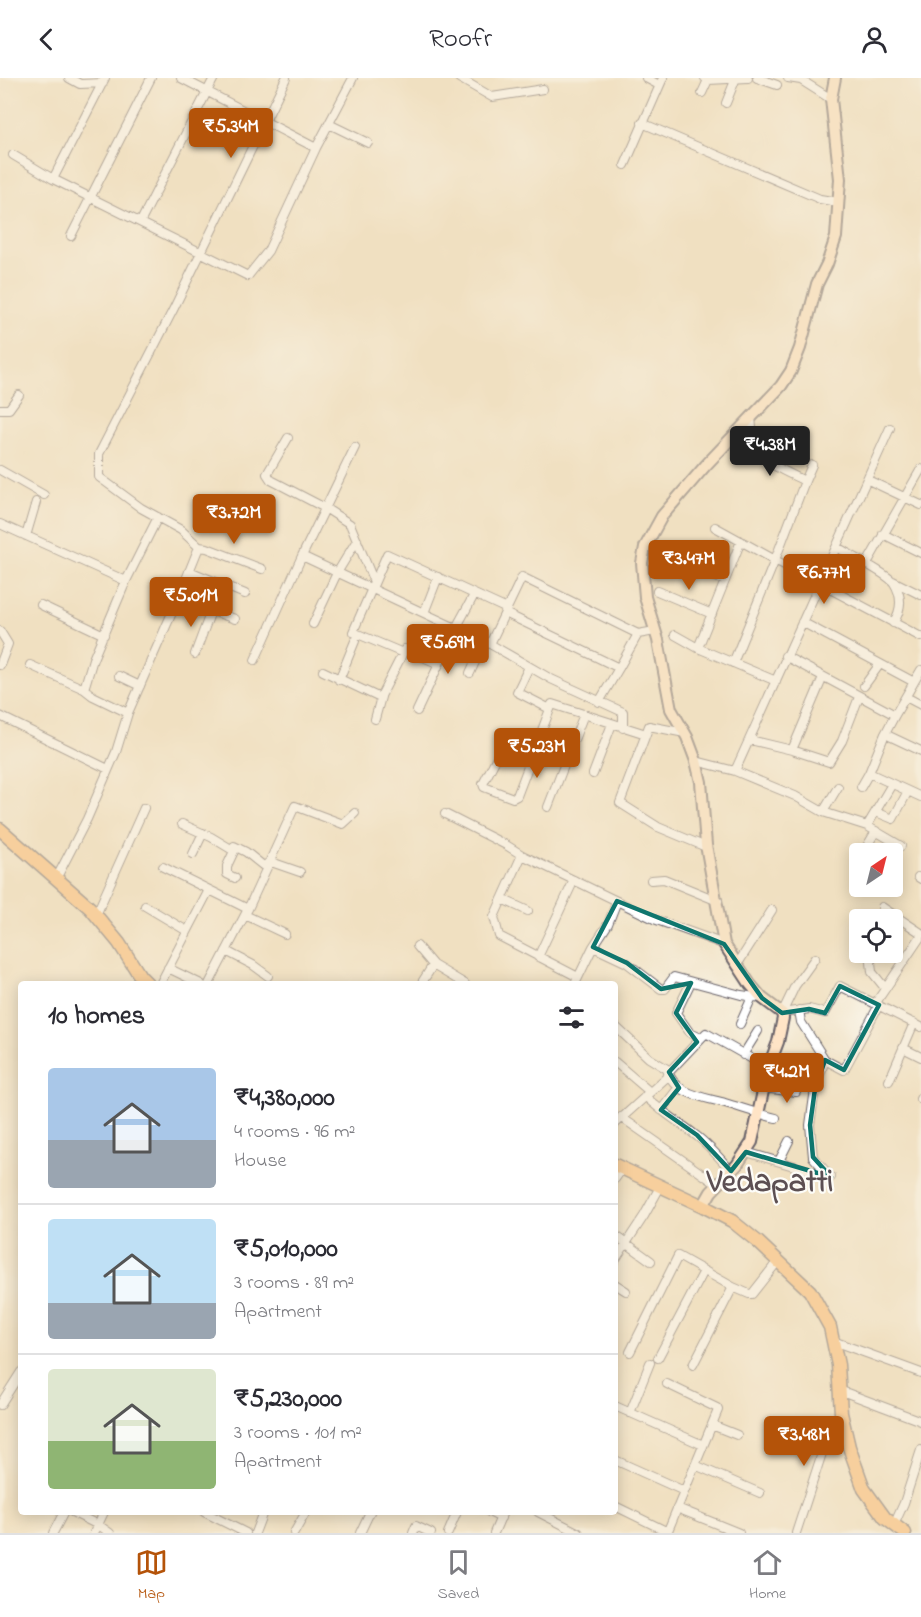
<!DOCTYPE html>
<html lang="en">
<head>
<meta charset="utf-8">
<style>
  body { margin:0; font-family:"Indie Flower",sans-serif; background:#f2f2f3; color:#2b2b33; height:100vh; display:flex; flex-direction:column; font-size:22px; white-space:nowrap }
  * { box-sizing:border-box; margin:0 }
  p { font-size:20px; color:#7c7c81 }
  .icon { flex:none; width:33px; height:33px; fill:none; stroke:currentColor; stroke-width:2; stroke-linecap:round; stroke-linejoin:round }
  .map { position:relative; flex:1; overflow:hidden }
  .panel { position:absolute; left:18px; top:903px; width:600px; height:534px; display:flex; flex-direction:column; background:#fff; border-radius:6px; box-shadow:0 3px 15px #0003 }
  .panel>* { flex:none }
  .needle { width:39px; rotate:35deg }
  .fabs { position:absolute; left:849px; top:765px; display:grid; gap:12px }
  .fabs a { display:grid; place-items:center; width:54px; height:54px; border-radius:6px; background:#fff; box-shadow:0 3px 15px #0003; font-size:30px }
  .price { position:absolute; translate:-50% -51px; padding:0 14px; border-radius:6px; background:#b45309; color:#fff; font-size:20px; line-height:39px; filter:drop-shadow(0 2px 3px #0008) }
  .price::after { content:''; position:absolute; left:50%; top:36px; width:18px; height:14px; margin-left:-9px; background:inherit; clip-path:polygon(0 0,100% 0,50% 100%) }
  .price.on { background:#222; color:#fff }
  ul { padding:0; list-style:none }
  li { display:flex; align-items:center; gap:18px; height:150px; padding:0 30px }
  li+li { border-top:2px solid #e1e1e2 }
  li span { display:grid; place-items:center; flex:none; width:168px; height:120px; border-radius:6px; color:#555 }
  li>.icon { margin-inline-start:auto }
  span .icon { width:72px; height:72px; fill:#fffc; stroke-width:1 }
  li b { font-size:26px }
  h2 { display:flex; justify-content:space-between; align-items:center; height:72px; padding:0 30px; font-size:26px }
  header { display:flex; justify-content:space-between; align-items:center; height:78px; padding:0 30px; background:#fff; font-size:27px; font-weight:600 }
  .menu { display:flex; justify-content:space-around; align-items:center; height:84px; border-top:2px solid #e1e1e2; background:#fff; font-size:16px; color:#7c7c81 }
  .menu a { display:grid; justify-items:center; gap:3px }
  .menu .on { color:#b45309 }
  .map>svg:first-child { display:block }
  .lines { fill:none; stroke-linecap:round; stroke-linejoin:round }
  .street-casing { stroke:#6a646a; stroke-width:10 }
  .secondary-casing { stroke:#6a646a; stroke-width:14 }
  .primary-casing { stroke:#6a646a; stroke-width:15 }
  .street { stroke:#fff; stroke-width:8 }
  .secondary { stroke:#ffe4c6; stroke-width:10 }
  .primary { stroke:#ffbb71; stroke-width:12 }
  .marked { fill:none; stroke:#0f766e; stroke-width:4.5; stroke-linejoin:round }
  .labels { text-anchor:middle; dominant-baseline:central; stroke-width:4.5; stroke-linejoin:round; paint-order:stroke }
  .district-label { font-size:32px; font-weight:bold; fill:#5c4f52; stroke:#fdfcf7 }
</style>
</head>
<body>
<header><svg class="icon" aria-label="back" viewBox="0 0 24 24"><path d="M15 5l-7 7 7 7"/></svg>Roofr<svg class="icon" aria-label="person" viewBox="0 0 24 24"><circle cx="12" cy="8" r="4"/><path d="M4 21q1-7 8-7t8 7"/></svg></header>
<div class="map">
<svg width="921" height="1455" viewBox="0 0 921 1455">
  <rect width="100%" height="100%" fill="#fdfcf7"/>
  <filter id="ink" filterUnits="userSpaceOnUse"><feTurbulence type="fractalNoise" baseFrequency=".0167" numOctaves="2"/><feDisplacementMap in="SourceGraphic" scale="12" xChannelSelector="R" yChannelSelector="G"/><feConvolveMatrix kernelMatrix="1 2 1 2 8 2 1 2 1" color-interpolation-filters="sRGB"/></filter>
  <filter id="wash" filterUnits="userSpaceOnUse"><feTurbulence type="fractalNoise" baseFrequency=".008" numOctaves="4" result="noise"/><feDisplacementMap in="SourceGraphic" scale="24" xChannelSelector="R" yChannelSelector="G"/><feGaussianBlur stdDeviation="1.35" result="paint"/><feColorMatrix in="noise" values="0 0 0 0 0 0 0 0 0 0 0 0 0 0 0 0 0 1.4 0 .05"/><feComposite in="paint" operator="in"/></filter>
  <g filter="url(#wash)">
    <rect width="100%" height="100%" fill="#f0e0c1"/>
  </g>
  <g filter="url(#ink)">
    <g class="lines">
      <defs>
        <path id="street" d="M69,0l11,6 23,-1
          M181,0l135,70
          M459,0l33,19 51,-8
          M646,0l13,7
          M757,0l20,7
          M788,0l13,2 30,19
          M708,2l40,-2
          M702,15l6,-13 -3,-2
          M726,25l10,-25
          M642,45l178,76 18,3
          M329,46l39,19
          M13,77l40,24 195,97 20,-25 48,-103 37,-70
          M625,87l38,-87
          M53,101l52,-101
          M141,143l73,-143
          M71,158l80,-158
          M0,331h9l10,-14
          M751,340c1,7 1,16 3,23 6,22 33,31 51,40l7,-16
          M288,360l-21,36 4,6 54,28 25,16 24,58
          M355,369l-53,109 188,88 61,35 72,33v16
          M0,392l44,25
          M868,402l53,25
          M805,403l-30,79 146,77
          M0,446l126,57
          M715,449l60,33 -42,103
          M883,456l38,19
          M26,458l10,-34
          M199,469l-21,52 57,20
          M837,469c11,7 51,27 57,36 8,13 8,27 -1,40
          M670,479l55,24
          M866,487l55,-96
          M262,491l-55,-21 -8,-1 -18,-17 -40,-22 -42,-31v-23l75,-146 112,-230
          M189,493l56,23
          M893,503l28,14
          M657,513l55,23
          M41,527l63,30
          M424,535l14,-36
          M313,546l24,-51 20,-33
          M0,553l8,13 -8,21
          M638,556l17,-3
          M675,557l23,13 78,33
          M490,566l32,-67 116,57 -19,34 -114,-55
          M698,570l43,-107
          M403,575l-50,-21 34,-78 120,55
          M195,576l16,-43
          M785,578l110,59 19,-33 -112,-60
          M255,582l47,-104
          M30,587l54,24
          M529,589l-12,25 33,17
          M323,593l57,27 25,-49 34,15
          M470,595l14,-31
          M119,598l21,10
          M339,602l16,-39
          M914,604l7,-12
          M864,608l16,-22
          M906,619l15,8
          M599,624l20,-34
          M417,633l39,-83 18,-33
          M128,635l-35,-17 -9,-7 9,-30 33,-78 32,-64
          M895,637l-10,19 -16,39 52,24
          M0,638l108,53
          M375,641l6,-22
          M685,655l-36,-7 -29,77 38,24 48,20
          M885,656l36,17
          M750,662l42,10 37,12 13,-21 17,-44
          M792,672l31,-73
          M498,677l-15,29 1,3 29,11 4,-2 35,-92 94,30
          M696,683l39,10 60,25 28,16 44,14 34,20
          M735,693l155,-343
          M593,696l19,-50
          M861,709l8,-14
          M548,729l36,-93
          M823,734l15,-25
          M876,734l17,7 15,-28
          M445,736l61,31 16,10 132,64 70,25
          M182,746l29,13 20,12 3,-3 12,6 20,16
          M867,748l25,-42
          M864,773l12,-20
          M193,776l10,-21
          M522,777l-28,62 5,19 79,41
          M268,785h6l26,9
          M163,789l85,42
          M918,799l3,2
          M235,800l-8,-4v-8l9,-19
          M56,801l31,-60 29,-67 12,-39 50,-114
          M651,802l13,-1 54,22
          M502,821l26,12
          M145,828l42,25
          M882,829l39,26
          M96,837l48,-107
          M245,837l40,19
          M417,868l16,19
          M593,869l34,16 34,26h4l9,-12 67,18 21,3
          M859,869h1
          M226,873l27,14 15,11
          M870,874l2,20 13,16
          M538,879l36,-77
          M737,887l35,-55
          M168,890l33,16
          M691,904l-15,31 14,20 11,5
          M160,906l49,-94
          M209,906l39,-75 47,-103 48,18 12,-11
          M421,906l12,-19 32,19
          M575,906l18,-37 15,-23 9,-23
          M875,926l46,-68
          M799,932l2,12 24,38 -10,29 -5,36 3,32 18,20
          M782,935l27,-4 16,4 15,-27 81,41
          M782,935l13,-27 20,-28
          M740,946l12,-27
          M615,948l34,32 18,11c6,25 36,28 58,34 17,5 34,11 51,15
          M903,970l18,9
          M743,977l15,-24
          M825,982l19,10 35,-65
          M615,984l35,30
          M669,994l37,-39 62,35
          M889,1003l25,-58
          M763,1010l33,4 3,-10 16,7
          M645,1018c15,15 33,25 49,38 14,10 26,24 37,37
          M920,1021l1,-2
          M661,1032l18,-23
          M621,1039l97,68
          M615,1046l53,-48
          M746,1074l85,25
          M779,1083l10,-20
          M615,1101l7,-10
          M615,1157l36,26
          M615,1182l29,-44 16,-29
          M615,1206l11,7
          M833,1263l88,32
          M630,1274l48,-96 55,31 16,7h3l26,-33
          M658,1280l46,-87
          M693,1287l40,-78
          M839,1312l82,31
          M0,1327l21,-33
          M615,1328l88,39
          M630,1335l20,-50
          M712,1347l25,10
          M615,1382l69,31
          M695,1387l65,28
          M615,1428l53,26
          M677,1430l62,25
          M72,1434l28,14 10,7
          M204,1434l42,21
          M489,1434l12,6
          M538,1434l41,21
          M894,1447l10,-22 17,-53
          M53,1455l11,-21
          M94,1455l10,-21
          M255,1455l8,-21
          M294,1455l12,-21
          M360,1455l10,-21
          M413,1455l3,-7 15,7
          M448,1455l9,-21
          M494,1455l9,-21
          M667,1455l51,-123 -1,-2 -50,-24
          M796,1455l29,-89 15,-30"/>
        <path id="secondary" d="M703,1128l8,-14 26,-27 15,-23 16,-74 10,-26 5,-24 -1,-5 -20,-15 -12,-14 -26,-40 -18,-99 -5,-63 -5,-21 -9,-24 -16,-28 -13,-69 -13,-43 -3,-34 3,-16 17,-31 44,-51 75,-79 10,-15 9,-23 17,-64 10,-20 9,-27 4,-58 -9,-80 4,-21"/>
        <path id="primary" d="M0,751l90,79 29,35 21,33 8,8
          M615,1087l88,41 29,15 26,21 52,49 20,36 8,38 3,48 8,34 15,42 21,29 20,15"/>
      </defs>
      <!-- street casing -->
      <use href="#street" class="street-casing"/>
      <!-- secondary casing -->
      <use href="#secondary" class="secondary-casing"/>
      <!-- primary casing -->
      <use href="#primary" class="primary-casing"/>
      <!-- street -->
      <use href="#street" class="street"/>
      <!-- secondary -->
      <use href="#secondary" class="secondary"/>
      <!-- primary -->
      <use href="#primary" class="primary"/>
    </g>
  </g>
  <!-- marked area -->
  <path d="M0 0H921V1455H0ZM617,823l107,43 38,54 20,15 27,-4 16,4 15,-27 39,19 -35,65 -19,-10 -10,29 -5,36 3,32 18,20 -85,-25 -15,19 -34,-36 -36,-25 18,-22 -10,-16 28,-30 -21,-29 15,-30 -30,6 -34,-26 -34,-16z" fill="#f0e0c1" fill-opacity=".55" fill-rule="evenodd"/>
  <path class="marked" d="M617,823l107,43 38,54 20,15 27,-4 16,4 15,-27 39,19 -35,65 -19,-10 -10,29 -5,36 3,32 18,20 -85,-25 -15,19 -34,-36 -36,-25 18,-22 -10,-16 28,-30 -21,-29 15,-30 -30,6 -34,-26 -34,-16z"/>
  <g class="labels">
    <!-- district labels -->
    <g class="district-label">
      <text x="770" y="1105">Vedapatti</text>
    </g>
  </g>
</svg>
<div class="fabs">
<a><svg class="needle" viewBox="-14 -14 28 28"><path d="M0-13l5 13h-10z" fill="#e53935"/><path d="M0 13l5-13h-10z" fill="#7c7c81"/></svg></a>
<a><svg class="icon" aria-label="locate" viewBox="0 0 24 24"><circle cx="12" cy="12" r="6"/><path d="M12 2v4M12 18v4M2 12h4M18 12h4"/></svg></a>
</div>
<b class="price" style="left:231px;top:81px">₹5.34M</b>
<b class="price on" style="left:770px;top:399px">₹4.38M</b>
<b class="price" style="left:234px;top:467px">₹3.72M</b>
<b class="price" style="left:689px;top:513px">₹3.47M</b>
<b class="price" style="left:824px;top:527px">₹6.77M</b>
<b class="price" style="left:191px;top:550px">₹5.01M</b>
<b class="price" style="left:448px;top:597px">₹5.69M</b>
<b class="price" style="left:537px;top:701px">₹5.23M</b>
<b class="price" style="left:787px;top:1026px">₹4.2M</b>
<b class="price" style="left:804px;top:1389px">₹3.48M</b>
<section class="panel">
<h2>10 homes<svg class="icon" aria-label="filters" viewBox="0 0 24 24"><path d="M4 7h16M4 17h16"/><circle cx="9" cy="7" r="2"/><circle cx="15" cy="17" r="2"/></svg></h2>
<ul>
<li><span style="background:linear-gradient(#a9c7e8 60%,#9aa5b1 0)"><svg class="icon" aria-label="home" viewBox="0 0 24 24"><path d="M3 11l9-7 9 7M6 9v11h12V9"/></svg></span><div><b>₹4,380,000</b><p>4 rooms · 96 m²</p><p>House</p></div></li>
<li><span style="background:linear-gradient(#bfe0f5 70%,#9aa5b1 0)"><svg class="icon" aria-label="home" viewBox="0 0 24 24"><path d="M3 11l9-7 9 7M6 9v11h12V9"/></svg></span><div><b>₹5,010,000</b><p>3 rooms · 89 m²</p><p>Apartment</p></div></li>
<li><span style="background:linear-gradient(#dfe7d0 60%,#8fb573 0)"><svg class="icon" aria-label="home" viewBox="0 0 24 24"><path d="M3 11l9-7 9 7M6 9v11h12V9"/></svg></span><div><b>₹5,230,000</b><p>3 rooms · 101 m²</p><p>Apartment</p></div></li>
</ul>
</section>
</div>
<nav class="menu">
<a class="on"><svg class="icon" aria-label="map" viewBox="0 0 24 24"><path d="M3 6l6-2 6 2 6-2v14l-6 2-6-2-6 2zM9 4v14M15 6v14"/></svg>Map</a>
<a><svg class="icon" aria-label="saved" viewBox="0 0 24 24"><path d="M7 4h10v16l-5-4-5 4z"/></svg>Saved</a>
<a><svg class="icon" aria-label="home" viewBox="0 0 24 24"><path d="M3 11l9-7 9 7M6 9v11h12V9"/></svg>Home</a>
</nav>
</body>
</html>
